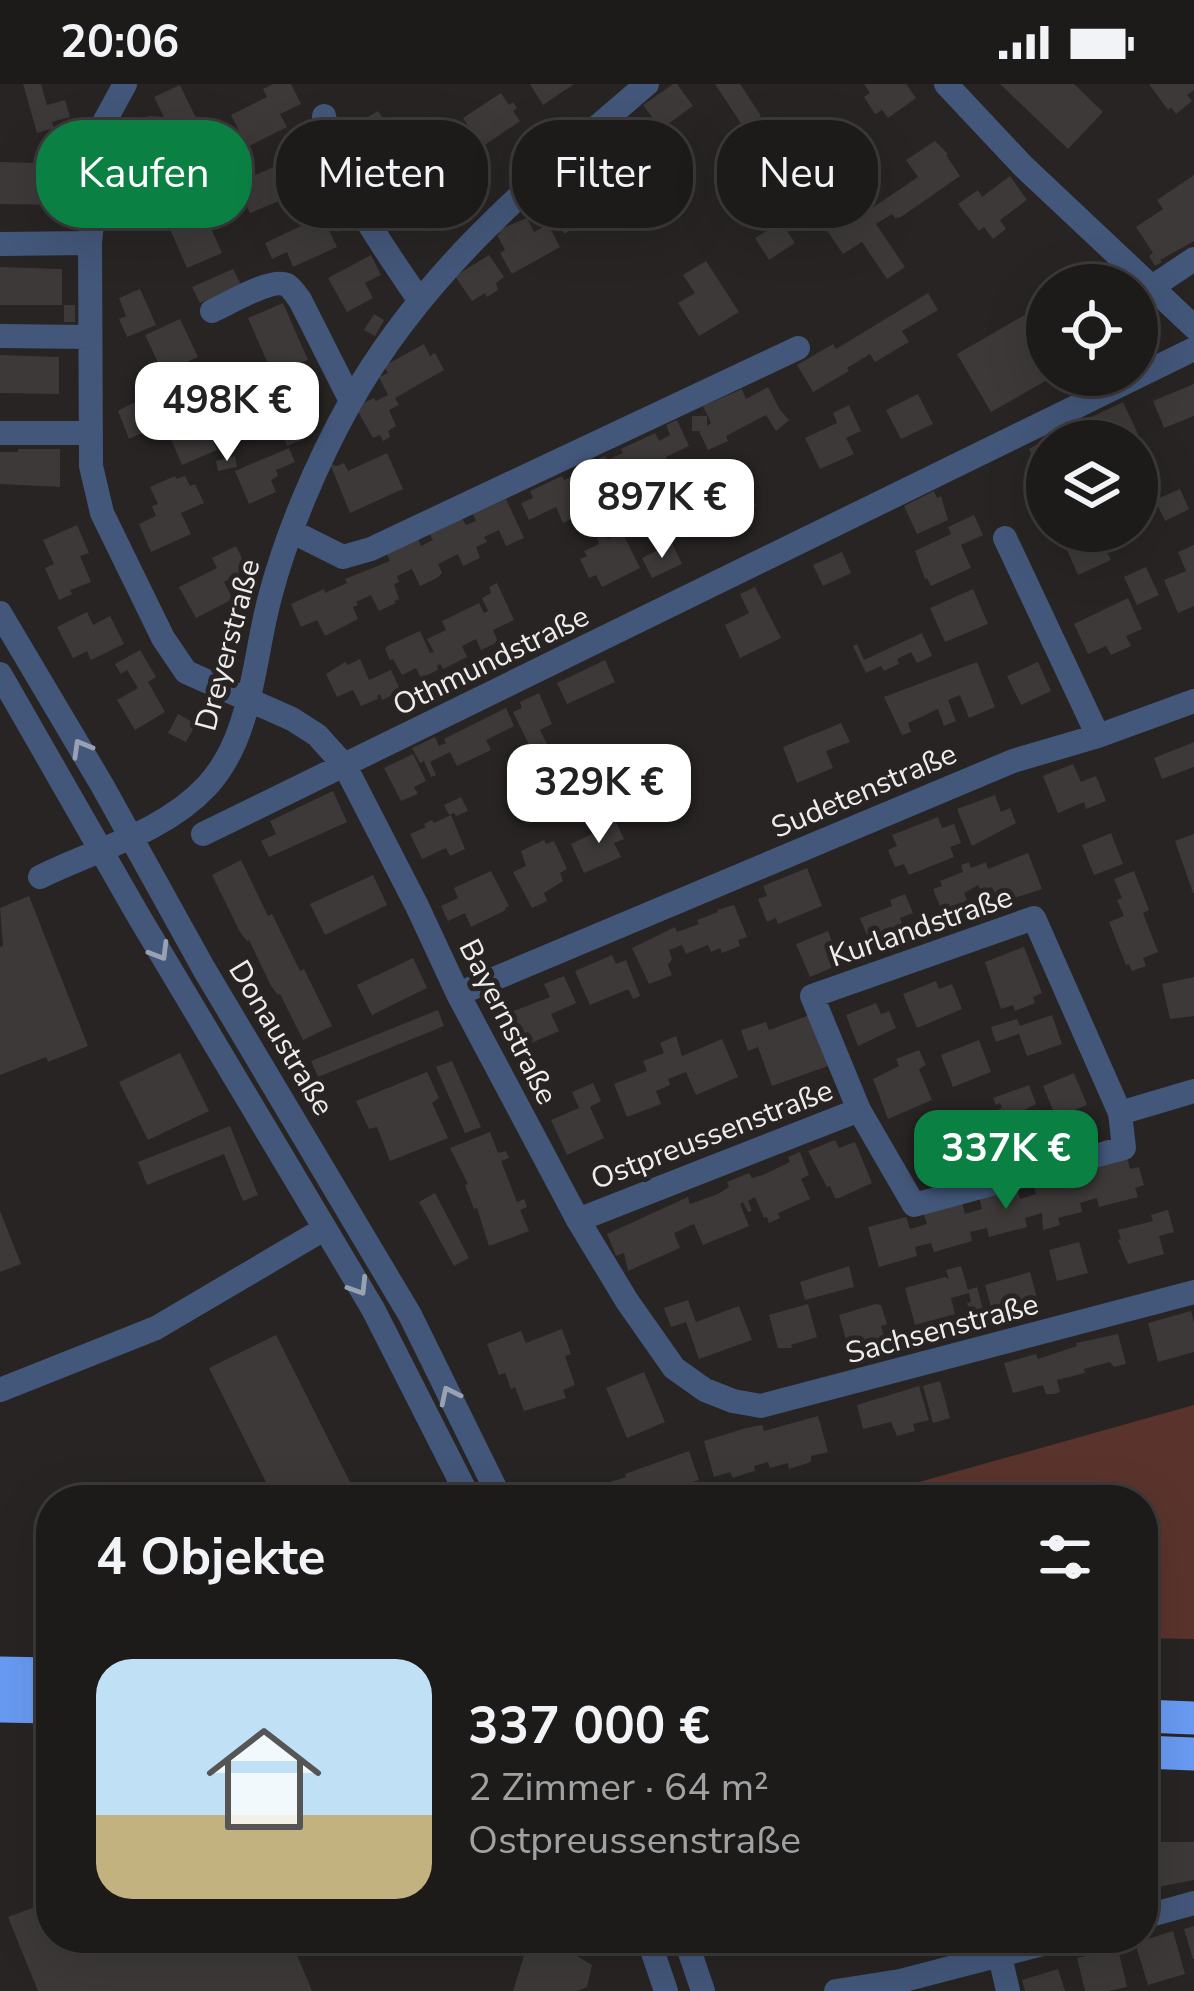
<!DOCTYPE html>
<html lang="de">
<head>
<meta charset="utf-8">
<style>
  body { margin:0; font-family:"Nunito Sans",sans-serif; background:#2a2827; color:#f1f3f6; height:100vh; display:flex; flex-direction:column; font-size:45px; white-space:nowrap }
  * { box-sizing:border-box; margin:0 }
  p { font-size:39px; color:#a0a1a2 }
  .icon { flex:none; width:66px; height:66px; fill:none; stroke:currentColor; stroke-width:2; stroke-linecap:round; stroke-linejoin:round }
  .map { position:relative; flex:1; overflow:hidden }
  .side { position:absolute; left:36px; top:1401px; width:1122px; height:468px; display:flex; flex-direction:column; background:#1d1b1a; border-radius:48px; box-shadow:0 12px 48px #0002,0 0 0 3px #3b3939 }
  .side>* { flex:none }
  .guide { position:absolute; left:36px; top:36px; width:1122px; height:108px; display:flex; gap:24px }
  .buttons { position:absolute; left:1026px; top:180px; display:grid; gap:24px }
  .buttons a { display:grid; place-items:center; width:132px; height:132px; border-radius:50%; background:#1d1b1a; box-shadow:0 12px 48px #0002,0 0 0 3px #3b3939; font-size:60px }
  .price { position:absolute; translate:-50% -102px; padding:0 27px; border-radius:24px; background:#fff; color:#222; font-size:39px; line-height:78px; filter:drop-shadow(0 3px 6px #0008) }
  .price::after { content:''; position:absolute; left:50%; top:72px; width:36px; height:27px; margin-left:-18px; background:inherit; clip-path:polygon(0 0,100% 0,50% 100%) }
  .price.selected { background:#0b8043; color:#fff }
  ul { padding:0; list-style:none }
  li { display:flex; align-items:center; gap:36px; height:300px; padding:0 60px }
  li+li { border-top:3px solid #3b3939 }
  li span { display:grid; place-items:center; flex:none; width:336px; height:240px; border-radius:36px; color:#555 }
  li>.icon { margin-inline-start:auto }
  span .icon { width:144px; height:144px; fill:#fffc; stroke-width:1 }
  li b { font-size:51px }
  h2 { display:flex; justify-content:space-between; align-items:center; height:144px; padding:0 60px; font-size:51px }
  .chip { padding:0 42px; border-radius:48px; background:#1d1b1a; box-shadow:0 12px 48px #0002,0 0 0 3px #3b3939; font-size:42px; line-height:108px }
  .chip.selected { background:#0b8043; color:#fff }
  .status { display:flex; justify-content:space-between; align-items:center; height:84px; padding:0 60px; background:#1d1b1a; direction:ltr }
  .status svg { height:33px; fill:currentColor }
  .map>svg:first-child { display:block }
  .green { fill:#5a342c }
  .building { fill:#3d3939 }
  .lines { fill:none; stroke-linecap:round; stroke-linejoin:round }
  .minor { stroke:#43577a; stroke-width:24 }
  .highway { stroke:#699bf3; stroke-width:33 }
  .oneway { stroke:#99a2b3 }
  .labels { text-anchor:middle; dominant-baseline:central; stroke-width:10; stroke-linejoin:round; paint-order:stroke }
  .street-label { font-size:30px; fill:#efedec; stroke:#272423 }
</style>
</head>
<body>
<div class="status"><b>20:06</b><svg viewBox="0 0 49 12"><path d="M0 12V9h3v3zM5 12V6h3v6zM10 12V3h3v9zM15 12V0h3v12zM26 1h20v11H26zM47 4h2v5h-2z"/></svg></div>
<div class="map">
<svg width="1194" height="1907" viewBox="0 0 1194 1907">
  <rect width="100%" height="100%" fill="#272423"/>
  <!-- green -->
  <path class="green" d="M1194,1321v234l-51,-1v-138h-288z"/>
  <!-- building -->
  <path class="building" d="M23,0h18l6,21 18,-5 5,17 -18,5 2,6 -17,5z
    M273,0h18l10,20 -21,10 7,13 -40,20 -16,-32 36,-18 -4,-8z
    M530,0h44l-31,21z
    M673,0h4l16,22 -32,23 -18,-24z
    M715,0h25l21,32 -17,12z
    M864,0h42l10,14 -28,20 -6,-8 -6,4 -3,-3 -9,-14 6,-4z
    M1000,0h74l29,28 -35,37z
    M1149,0h45v6l-7,5 5,6 -16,13 -5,-7 -3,3z
    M180,1l16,33h-10l-3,42 -38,-3 3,-41 16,1 -10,-20z
    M501,9l8,12 4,-3 4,6 -4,3 7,10 -38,26 -19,-29z
    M378,27l10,15 -7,4 3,5 -26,16 -2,-3 -11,7 -11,-18z
    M633,38l20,30 -25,17 8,10 -24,20 -9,-12 -18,13 9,13 -29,21 -27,-36 76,-56 -3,-5z
    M813,39l25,36 12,-9 9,15 -26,18 -9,-13 -24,15 -11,-17 5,-3 -13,-20z
    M213,43l9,17 -11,6 -9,-18z
    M317,55l7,16 -16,8 -7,-16z
    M935,57l13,13 -2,1 14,21 -59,41 -6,1 -3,-4 -16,10 29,43 -18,12 -25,-37 -19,12 -17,-25 3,-2 -5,-7 26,-18 10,14 58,-39 -12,-17z
    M418,60l20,34 -59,37 -21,-34z
    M287,73l4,12 -7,3 10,23 -44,18 -14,-30 45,-19 -1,-4z
    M0,78l76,2v16h-9l-1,25 -66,-1z
    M1194,91v66l-34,19 2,2 -7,4 -6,-10 4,-3 -17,-26 27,-18 -6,-9z
    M1010,92l17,24 -27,20 6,9 -13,10 -9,-12 -5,4 -21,-27 20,-14 4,7z
    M128,97l36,2 -1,12 -12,-1 -1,9 -23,-2z
    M196,111l26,58 -35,15 -25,-57z
    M338,115l14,24 -15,9 -14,-24z
    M322,132l15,31 -44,20 -6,-15 -15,7 -7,-16z
    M527,134l7,14 14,-8 12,23 -48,27 -12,-21 5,-3 -8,-15 3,-1 -2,-4z
    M781,138l14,21 -26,17 -14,-22z
    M371,171l10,20 -16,8 8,15 -26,14 -19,-34z
    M489,171l15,22 -8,6 2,7 -11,7 -2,-4 -13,8 -17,-25z
    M706,177l33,51 -40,24 -21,-33 17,-10 -12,-18z
    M0,183l62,2v36h-62z
    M233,185l8,16 -41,18 -8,-16z
    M140,205l16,36 -29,12 -8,-18 7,-3 -7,-18z
    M928,209l10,17 -36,21 7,11 -34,20 -5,-8 -23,14 2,3 -36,21 -16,-27 36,-21 3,5z
    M1047,218v73h9l-65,37 -34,-58z
    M283,219l25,57 -6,2 17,39 -35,16 -18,-39 7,-3 -25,-57z
    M64,221h11v17h-11z
    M374,230l10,6 -9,16 -11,-6z
    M180,235l18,38 -35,16 -18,-38z
    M424,260l6,12 5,-3 9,17 -49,28 4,7 -10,5 7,16 -8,5 2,6 -7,4 -3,-6 -7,3 -16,-28 2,-5 15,-7 2,3 12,-6 -9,-18 9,-4 -4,-7z
    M0,271l59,2v37l-59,-1z
    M1194,300v32l-30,12 -11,-27z
    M768,303l12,23 9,10 -13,11 -10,-16 -40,21 2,5 -20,9 -9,-19h-7v-15h15v10l4,-3 -8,-17 39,-17 4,10z
    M918,310l15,30 -32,15 -15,-29z
    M148,311l11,23 -12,6 3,5 -21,10 -11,-28z
    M1123,318l15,32 -14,7h-11l-4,-8 -3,2 3,6 -8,-2 -6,2 -10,-21z
    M849,321l12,26 -15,7 8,16 -34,15 -15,-31 32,-15 -4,-10z
    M200,327l17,39 -35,15 -17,-39z
    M677,336l12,26 -23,11 7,16 -18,8 -8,-16 -30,17 7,14 -17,8 -7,-17 -26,15 6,13 -17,8 -7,-16 -27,13 -8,-17 12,-5 -3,-7 32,-15 2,4 11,-5 -2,-4 32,-15 2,4 16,-7 -2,-4 34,-16 4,8 11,-6 -4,-10z
    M297,339l7,16 -17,7 -7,-16z
    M1069,342l7,15h-29v31l-6,2 -12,-25z
    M289,364l6,14 -19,8 2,6 -7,4 5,12 -27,12 -14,-33z
    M18,365h42v38l-60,-3v-32h18z
    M387,369l16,36 -53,24 -20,-49 7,2 7,-3 4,8z
    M235,372l2,11 -19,4 -2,-10z
    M175,392l1,3 9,-3 5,10 5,-2 9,19 -23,10 10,21 -40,18 -12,-28 17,-8 -4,-10 6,-2 -8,-17z
    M735,395l2,3 6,-3 13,27 -49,24 -13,-28 35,-16 -1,-3z
    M1180,405l9,20 -24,12 -10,-21z
    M934,407l3,7 4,-2 7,24 -31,14 -13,-28z
    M506,415l18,39 -18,8 -7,-16 -15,7 3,5 -11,5 4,11 -17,8 -5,-12 -20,10 4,9 -5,5 -17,8 -8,-17 -15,7 2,6 -5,2 5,15 -5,2 2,2 -17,8 -8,-16 -15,7 2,3 -5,2 5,12 -33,17 -8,-16 -16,7 -10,-23 33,-15 1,4 22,-10 -2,-4 45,-18 -4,-8 32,-15 3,8 12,-6 -4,-7 33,-15 4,7 10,-4 -3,-7z
    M974,431l9,20 -22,10 10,23 -40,18 -4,-8 -2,1 -10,-28 36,-17 -3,-7z
    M77,441l12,28 -9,3 11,26 -21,8 2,4 -13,6 -14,-32 9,-4 -11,-24z
    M1098,447l1,4 4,-2 6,13 -4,2 6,12 -33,15 -13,-30z
    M1104,447h24l4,7 -14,6 -2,-5 -7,4z
    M622,448l18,36 -38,19 -6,-12 -7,3 -9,-19 7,-3 -3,-5 15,-7 -2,-6 8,-4 3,5z
    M672,459l10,21 -30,14 -10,-20z
    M1194,461v61l-16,7 -14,-33 22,-9 -8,-19z
    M236,462l12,24 -24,12 9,17 -37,19 -17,-31 38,-19 -5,-10z
    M842,468l9,21 -28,13 -10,-21z
    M1146,483l13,28 -22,10 -13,-28z
    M497,499l17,37 -21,10 5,12 -17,8 -5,-11 -14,7 5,11 -24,12 -3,-5 -3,2 1,4 -17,8 -5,-10 -14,7 -9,-16 -3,1 -5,-11 2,-3 33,-15 10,22 4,-1 -7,-13 19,-9 -4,-9 37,-18 5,10 4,-2 -6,-13 9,-5 -2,-6z
    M755,503l26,51 -41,20 -15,-33 24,-12 -9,-19z
    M973,505l15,35 -43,18 -15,-34z
    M1128,514l14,31 -16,7 5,10 -20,9 -5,-9 -18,8 -14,-30z
    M87,528l6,13 17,-9 14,28 -33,16 -4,-9 -14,7 -16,-31z
    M922,549l10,23 -15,7 -6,-11 -14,7 2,5 -15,7 -3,-5 -15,7 -13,-27 4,-2 7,16z
    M140,566l16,27 -8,5 17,30 -30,18 -18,-30 21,-12 -11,-18 -6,4 -6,-10z
    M360,575l9,21 22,-10 10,21 -19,9 -2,-6 -3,2 1,3 -17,7 -8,-16 -16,7 -11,-23 19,-12 3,3z
    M605,576l10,22 -48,22 -10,-21z
    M977,578l18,45 -26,11 -9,-23 -12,5 8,21 -12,5 -6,-17 -30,14 3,9 -9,3 -18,-38z
    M1038,578l13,29 -30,14 -14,-29z
    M539,609l13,31 -12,6 7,14 -15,7 -19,-39 9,-4 -2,-6z
    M506,624l8,18 -28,14 5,10 -34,16 -7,-14 -20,10 6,13 -5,2 -7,-16 -4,2 -8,-15 23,-11 4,9 7,-3 -2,-4z
    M178,630l18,10 -10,18 -18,-9z
    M841,639l9,19 -24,9 7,17 -36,15 -14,-36z
    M1194,658v25l-32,12 -8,-21z
    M413,670l13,27 -12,6 4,7 -17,7 -17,-33z
    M1073,680l8,18 15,-6 10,25 -20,8 -2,-7 -26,11 -15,-37z
    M333,707l14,31 -78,35 -8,-16 15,-7 -6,-13z
    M995,711l6,17 9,-4 6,15 -44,23 -15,-37z
    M461,713l7,14 -12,5 -2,-3 -5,2 -5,-10z
    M451,731l14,34 -15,7 -4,-8 -24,11 -12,-25 16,-7 -2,-3 8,-4 2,3z
    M613,731l11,24 -10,4 7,14 -37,16 -13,-29 31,-15 -3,-8z
    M938,733l4,11 12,-4 7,19 -11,4 4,10 -45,18 -5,-11 -9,3 -7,-17 9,-4 -5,-11z
    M1111,749l12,31 -29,11 -12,-30z
    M1194,750v59h-1l-18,-52z
    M544,756l2,4 8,-3 13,28 -7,4 3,8 -19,12 3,8 -15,7 -19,-36 13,-6 -5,-15z
    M1028,769l14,36 -43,14 -7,-16 -11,4 -3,-6 -14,8 7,18 -25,10 -13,-32 9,-3 -2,-5 23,-9 -2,-7 8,-3 2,6 15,-6 2,7z
    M241,776l27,56 4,-2 28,57 4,-2 28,57 -29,14 -23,-46 -2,1 -7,-9 -22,-46 -2,1 -7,-9 -28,-57z
    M807,784l15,38 -44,18 -2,-6 -9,4 -9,-23 9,-3 -4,-10z
    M491,787l18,35 -4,2 1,2 -35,17 -6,-14 -17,8 -7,-15 17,-8 -4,-10z
    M1134,787l15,39 -6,3 15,39 -15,6 3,8 -14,5 -3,-7 -3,1 -17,-43 15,-6 -7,-16 5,-2 -8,-19z
    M373,791l14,30 -62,30 -15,-31z
    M905,810l8,19 -13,5 7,17 -17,7 2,4 -18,7 -14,-35 32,-12 -2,-6z
    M29,812l59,150 -40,16 -2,-5 -46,18v-128l3,-1 -3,-38z
    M734,821l13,32 -9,3 2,6 -18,7 -2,-5 -9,4 -3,-7 -22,9 -4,-9 -13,5 3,9 -4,6 4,10 -23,9 -17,-36 43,-21 2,5 22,-8 -2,-4 21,-8 -1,-2z
    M828,847l13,33 -31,13 -14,-33z
    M1024,863l18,46 -9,4 2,6 -20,8 -2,-6 -12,4 -16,-47z
    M612,871l4,9 10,-4 14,36 -7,3 -4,-9h-3l-36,15 -15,-34z
    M413,874l14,30 -55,27 -15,-30z
    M564,892l12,27 -25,11 8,17 -44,19 -2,-7 3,-2 -10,-27 44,-17 -6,-13z
    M1194,893v39l-24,3 -8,-35z
    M936,897l3,8 13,-5 10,25 -45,19 -14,-34z
    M876,919l5,11 8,-3 7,17 -38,18 -12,-31z
    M438,926l6,16 -126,51 -7,-16z
    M810,931l18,51 -56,20 -14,-39 -10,4 -7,-21 25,-8 3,8z
    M1052,931l10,29 -35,12 -8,-22 -23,8 -5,-15 26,-8 3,7z
    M676,952l6,20 40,-17 16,38 -42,18 -10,-23 -18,7 2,6 -14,6 5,13 -34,13 -13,-33 33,-13 -4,-10 21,-8 -4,-10z
    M979,956l12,32 -38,15 -12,-32z
    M919,966l7,15 -7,4 13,31 -44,19 -15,-40 26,-13 -3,-7z
    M180,969l29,58 -61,29 -29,-58z
    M452,977l29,66 -16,6 -29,-66z
    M427,988l12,26 -7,5 16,35 -58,23 -13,-34 -8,2 -13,-28z
    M1074,989l13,32 -31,12 -13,-31z
    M593,999l8,18 -11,6 14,31 -37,17 -16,-35 28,-12 -7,-16z
    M1029,1001l7,19 -21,11 3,8 -5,1 7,17 -38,14 -13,-34 33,-13 -2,-5 -4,2 -3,-7z
    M954,1030l14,34 -7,3v2l-29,12 -11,-29 27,-10 -3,-9z
    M230,1042l28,69 -15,6 -19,-47 -77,31 -9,-23z
    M490,1048l8,21 8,-2 3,7 -8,3 16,41 7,-3 3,8 -7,3 9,21 -40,15 -12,-38 -3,1 -9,-24 3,-1 -18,-36z
    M835,1056l4,8 16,-6 17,41 -33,15h-4l-5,-12 -3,1 -19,-36z
    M800,1068l9,23 -8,4 9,20 -32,14 2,5 -11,5 -2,-6 -3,1 -9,-21 -7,4 4,10 -4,1 -5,-10 -3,2 9,22 -46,19 -9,-21 -20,9 6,15 -52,23 -4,-18 -8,3 -9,-22 81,-37 2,7 28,-10 11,-7 -2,-5 22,-9 3,5 11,-3 27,-13 -2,-5z
    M1127,1073l3,12 9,-2 5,18 -9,3 3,9 -39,10 -2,-9 -17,5 2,9 -24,6 2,7 -17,5 -1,-17 -17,5 2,9 -38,10 -2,-9 -17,4 2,9 -38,11 -3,-9 -16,4 2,9 -38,11 -11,-40 38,-10 4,12 17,-5 -4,-12 39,-10 3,12 17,-5 -3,-12 38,-10 3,12 16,-5 -3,-11 39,-11 3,12 16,-5 -3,-12z
    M435,1109l34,65 -15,8 -35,-64z
    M1168,1126l6,22 -15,4 5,18 -36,10 -10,-24 3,-1 -3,-9 35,-9 -2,-6z
    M0,1127l21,53 -21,8z
    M1079,1158l9,31 -31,8 -8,-31z
    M849,1182l5,21 -49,13 -5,-18z
    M961,1182l7,24 9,-3 6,22 -9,3 -1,-4 -4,1 -2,-6 4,-1 -2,-9 -18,5 4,16 -40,11 -10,-37 40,-11 4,2 -3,-9z
    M1030,1188l9,34 -45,12 -9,-33z
    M688,1216l8,22 43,-16 13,34 -53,19 -13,-37 -15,5 -7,-19z
    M808,1220l9,33 -26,8 1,3h-14l-9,-33z
    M875,1220l6,1 6,19 -6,2 3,11 -36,10 -9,-32z
    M1191,1227l3,11v30l-36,10 -10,-39z
    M562,1245l9,25 -6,2 10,29 -12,5 3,8 -42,13 -9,-24 -4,2 -6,-16 -6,2 -12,-31 34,-13 5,12z
    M1118,1250l8,30 -12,3 -4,-5 -26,7 1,4 -28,7 3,12 -6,2h-8l-3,-9 -30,8 -9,-30 32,-9 2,5 39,-13 -1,-3z
    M276,1251l83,165h-84l-66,-132z
    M644,1288l21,50 -38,16 -21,-50z
    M940,1297l10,37 -17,5 -10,-37z
    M919,1302l10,34 -16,4 2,7 -18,5 -6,-14 -28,7 -6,-24z
    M818,1332l10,36 -17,4v6l-22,7 -1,-6 -18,5 -2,-6 -14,4 1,5 -11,3 -11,4 -3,-6 -16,5 -10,-36 42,-13 16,-3 2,6z
    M689,1367l10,29 -17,5 5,15h-115l-1,-6 55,-17 -1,-3z
    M1158,1758h36v38l-36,7z
    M43,1820l6,14 2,-1v21h239l22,53h-274l-30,-74z
    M1194,1842v33h-1l-9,-30z
    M1173,1847l12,43 -37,11 -13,-42z
    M516,1854h37l2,5 37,22 -5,22 -10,4h-64l11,-35z
    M749,1854h48v17l-48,-1z
    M1118,1865l9,38 -19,4h-23l-8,-33z
    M1058,1885l7,22h-40l-3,-11z"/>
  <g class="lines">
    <!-- minor -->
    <path class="minor" d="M125,0l-24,44 -11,115 1,223 11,47 61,125 23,34 106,47 25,16 28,31 72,140 41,88 120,226 49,81 47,67 31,22 28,11 28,5 433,-114
      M946,0l77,82 171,161
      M324,32c13,70 56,125 95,184
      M0,160l90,-1
      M1144,214l8,-11 42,-28
      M212,227c16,-7 60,-34 75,-26 4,2 10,11 13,15l51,101
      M0,252l89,1
      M1,349h90
      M293,448l50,25 28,-8 427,-201
      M1005,454l93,198
      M0,529l102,172 102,184 206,346 91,185
      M0,590l138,241 235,394 97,191
      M203,750l991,-485
      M40,793c56,-28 123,-44 167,-91 46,-50 46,-127 63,-189 16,-62 48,-137 80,-194 75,-133 183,-221 297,-319
      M458,910l555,-233 85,-25 96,-35
      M1120,1029l-86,-195 -222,78 47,114 55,95 210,-57 -4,-35 74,-22
      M578,1136l281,-110
      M0,1306l156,-62 168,-99
      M1143,1833l51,-14
      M648,1854l18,53
      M685,1854l18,53
      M1000,1872l8,35
      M836,1907l64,-10 166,-43"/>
    <!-- highway -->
    <path class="highway" d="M0,1589l51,1
      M0,1622l51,1
      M1143,1632l51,2
      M1143,1668l51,2"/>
  </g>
  <!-- one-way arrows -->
  <defs><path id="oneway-chevron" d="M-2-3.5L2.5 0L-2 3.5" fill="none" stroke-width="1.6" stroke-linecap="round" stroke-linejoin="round" transform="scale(3)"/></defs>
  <g class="oneway">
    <use href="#oneway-chevron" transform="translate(81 664) rotate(-120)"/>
    <use href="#oneway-chevron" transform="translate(160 868) rotate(59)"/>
    <use href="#oneway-chevron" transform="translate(359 1203) rotate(58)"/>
    <use href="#oneway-chevron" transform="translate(449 1311) rotate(-116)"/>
  </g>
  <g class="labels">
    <!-- street labels -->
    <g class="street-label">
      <text transform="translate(228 561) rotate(-75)">Dreyerstraße</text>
      <text transform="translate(491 577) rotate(-26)">Othmundstraße</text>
      <text transform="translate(864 707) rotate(-23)">Sudetenstraße</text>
      <text transform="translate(921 843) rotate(-19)">Kurlandstraße</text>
      <text transform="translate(508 938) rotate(63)">Bayernstraße</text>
      <text transform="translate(281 954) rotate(59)">Donaustraße</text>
      <text transform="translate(712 1051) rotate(-21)">Ostpreussenstraße</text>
      <text transform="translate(942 1245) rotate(-15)">Sachsenstraße</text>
    </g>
  </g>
</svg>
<div class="buttons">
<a><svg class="icon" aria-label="locate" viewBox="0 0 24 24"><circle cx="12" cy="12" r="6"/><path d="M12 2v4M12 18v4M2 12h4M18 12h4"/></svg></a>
<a><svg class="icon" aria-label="layers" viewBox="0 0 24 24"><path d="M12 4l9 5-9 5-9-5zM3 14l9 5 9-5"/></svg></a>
</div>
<b class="price" style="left:227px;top:380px">498K €</b>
<b class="price" style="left:662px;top:477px">897K €</b>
<b class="price" style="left:599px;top:762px">329K €</b>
<b class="price selected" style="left:1006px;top:1128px">337K €</b>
<div class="guide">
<a class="chip selected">Kaufen</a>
<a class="chip">Mieten</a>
<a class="chip">Filter</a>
<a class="chip">Neu</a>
</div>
<section class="side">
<h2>4 Objekte<svg class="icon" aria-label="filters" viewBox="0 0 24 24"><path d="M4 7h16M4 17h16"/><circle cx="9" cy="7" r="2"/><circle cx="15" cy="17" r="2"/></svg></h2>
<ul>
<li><span style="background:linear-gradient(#bfe0f5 65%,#c2b280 0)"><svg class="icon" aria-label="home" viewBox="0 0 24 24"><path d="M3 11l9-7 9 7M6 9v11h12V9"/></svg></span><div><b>337 000 €</b><p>2 Zimmer · 64 m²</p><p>Ostpreussenstraße</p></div></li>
</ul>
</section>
</div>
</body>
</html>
